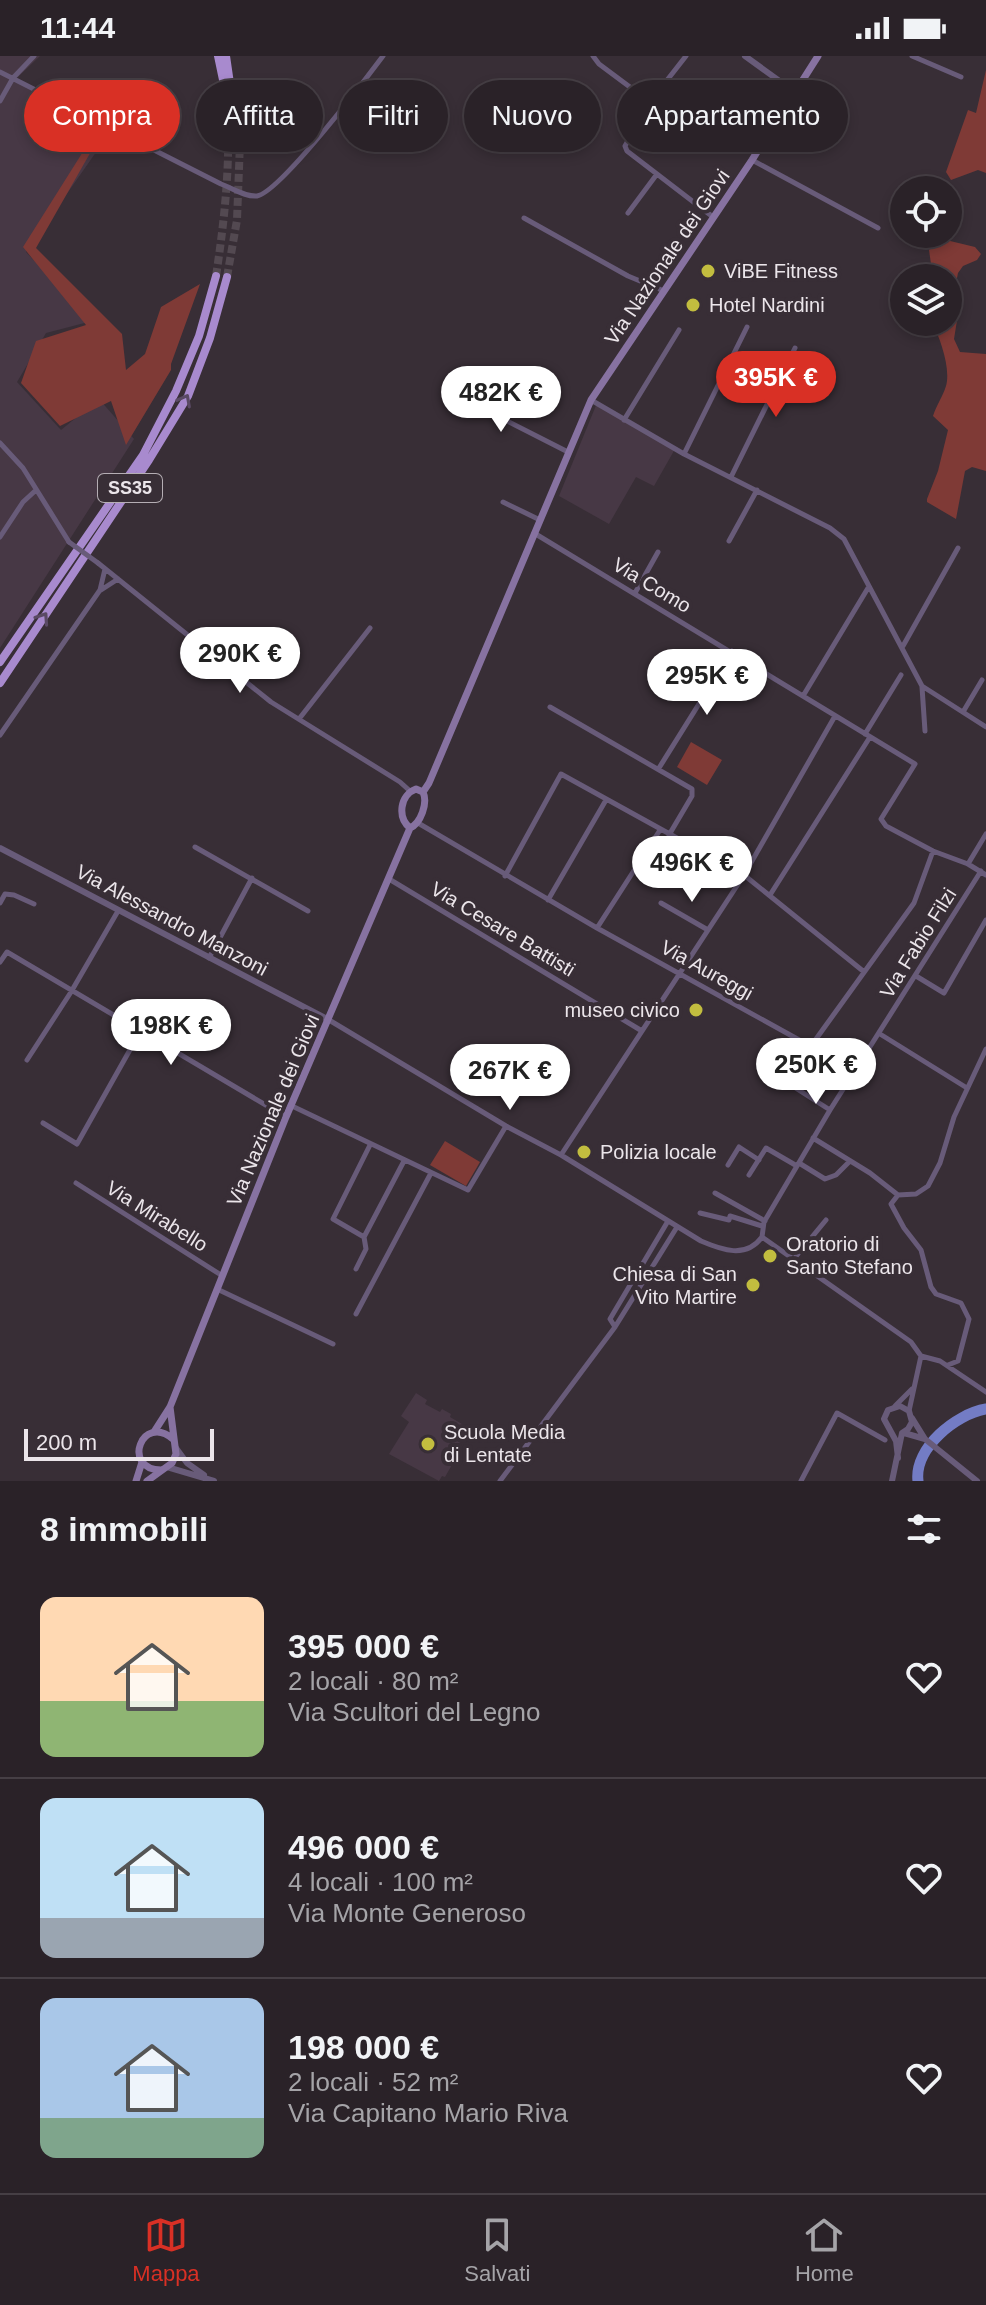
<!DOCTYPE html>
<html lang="it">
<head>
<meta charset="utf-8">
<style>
  body { margin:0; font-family:Helvetica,sans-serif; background:#322a30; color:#f1f3f6; height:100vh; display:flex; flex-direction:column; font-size:30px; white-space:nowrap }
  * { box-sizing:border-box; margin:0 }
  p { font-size:26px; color:#a5a4a8 }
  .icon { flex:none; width:44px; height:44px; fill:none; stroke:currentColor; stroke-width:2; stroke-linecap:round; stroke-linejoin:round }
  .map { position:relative; height:1425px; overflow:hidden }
  .side { display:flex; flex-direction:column; background:#2a2228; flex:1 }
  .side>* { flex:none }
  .hud { position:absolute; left:24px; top:24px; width:938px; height:72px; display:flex; gap:16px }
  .controls { position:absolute; left:890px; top:120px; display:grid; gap:16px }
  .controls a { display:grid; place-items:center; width:72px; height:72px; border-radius:50%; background:#2a2228; box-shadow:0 4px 12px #0003,0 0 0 2px #463f45; font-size:40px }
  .scale { position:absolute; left:24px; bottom:20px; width:190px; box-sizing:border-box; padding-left:8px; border:4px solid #ebe5ea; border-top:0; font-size:22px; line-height:28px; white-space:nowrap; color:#ebe5ea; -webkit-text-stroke:6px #382e36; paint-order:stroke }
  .price { position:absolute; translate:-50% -68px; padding:0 18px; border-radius:28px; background:#fff; color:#222; font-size:26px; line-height:52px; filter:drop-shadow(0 2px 4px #0008) }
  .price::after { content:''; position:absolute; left:50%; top:48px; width:24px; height:18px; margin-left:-12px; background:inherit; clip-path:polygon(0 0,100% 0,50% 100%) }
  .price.on { background:#d93025; color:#fff }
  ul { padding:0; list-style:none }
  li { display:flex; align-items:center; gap:24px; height:200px; padding:0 40px }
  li+li { border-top:2px solid #463f45 }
  li span { display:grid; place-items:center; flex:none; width:224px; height:160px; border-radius:16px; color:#555 }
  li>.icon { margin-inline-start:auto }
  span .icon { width:96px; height:96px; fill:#fffc; stroke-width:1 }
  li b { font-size:34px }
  h2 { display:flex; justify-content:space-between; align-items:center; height:96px; padding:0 40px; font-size:34px }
  .pill { padding:0 28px; border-radius:36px; background:#2a2228; box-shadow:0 4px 12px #0003,0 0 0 2px #463f45; font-size:28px; line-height:72px }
  .pill.on { background:#d93025; color:#fff }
  .status { display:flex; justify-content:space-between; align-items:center; height:56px; padding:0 40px; background:#2a2228; direction:ltr }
  .status svg { height:22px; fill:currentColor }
  .tabs { display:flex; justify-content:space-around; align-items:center; height:112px; border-top:2px solid #463f45; background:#2a2228; font-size:22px; color:#a5a4a8 }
  .tabs a { display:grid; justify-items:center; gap:4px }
  .tabs .on { color:#d93025 }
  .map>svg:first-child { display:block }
  .built { fill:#473845 }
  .green { fill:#7f3a36 }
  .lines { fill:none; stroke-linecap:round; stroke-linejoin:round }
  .river { stroke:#737cc5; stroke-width:11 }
  .trunk-tunnel { stroke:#534951; stroke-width:8; stroke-dasharray:8 4; stroke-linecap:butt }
  .minor { stroke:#685b79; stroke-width:5 }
  .tertiary { stroke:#685b79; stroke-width:6 }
  .secondary { stroke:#8772a1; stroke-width:7 }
  .trunk { stroke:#a88ace; stroke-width:8 }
  .minor-bridge { stroke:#685b79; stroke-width:5 }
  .oneway { stroke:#5a4a64 }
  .poi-dot { fill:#c2bd3f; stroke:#382e36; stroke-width:3 }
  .labels { text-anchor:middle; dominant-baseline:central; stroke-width:8; stroke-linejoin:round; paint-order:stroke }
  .shield { fill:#382e36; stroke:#b5aeb4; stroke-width:2 }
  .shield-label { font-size:18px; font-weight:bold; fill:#ebe5ea }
  .street-label { font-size:20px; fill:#ebe5ea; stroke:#382e36 }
  .poi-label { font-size:20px; fill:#ebe5ea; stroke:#382e36; text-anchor:start }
</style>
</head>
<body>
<div class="status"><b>11:44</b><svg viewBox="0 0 49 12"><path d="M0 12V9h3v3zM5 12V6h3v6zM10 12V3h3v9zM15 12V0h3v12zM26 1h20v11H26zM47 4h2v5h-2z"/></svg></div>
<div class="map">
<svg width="986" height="1425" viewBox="0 0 986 1425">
  <rect width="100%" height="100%" fill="#382e36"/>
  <!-- built -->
  <path class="built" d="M0,0h40l-23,22 96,50 -87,124 66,69 -46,12 -29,49 44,48 38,-31 35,40 -134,209z
    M597,347l78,46 -21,37 -18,-9 -27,47 -50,-28z
    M416,1337l11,7 -2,4 15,8 2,-3 9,5 -1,3 17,10 -16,34 2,2 -8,14 -3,-1 -3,5 -50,-27 20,-32 -8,-6z"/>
  <!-- green -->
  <path class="green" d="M986,14v103l-8,-3 -27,10 -5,-8 22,-62 8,3z
    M101,78l-65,114 86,86 4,36 19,-16 16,-47 39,-23 -29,80v6l-45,75 -15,-44 -51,25 -39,-43 15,-42 50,-16 -63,-78 68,-108z
    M946,184l29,7 6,7 -4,6 -14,6 -5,7 -2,10 3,25 -5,31 6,13 26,2v117l-14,-4 -7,4 -9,48 -29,-17v-3l11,-28 10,-41 -15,-14c3,-10 10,-20 13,-30 5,-18 -6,-48 -14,-64h16v-44h-15l-4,-28 6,-8z
    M691,686l31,18 -15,25 -30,-18z
    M445,1085l35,21 -14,24 -36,-21z"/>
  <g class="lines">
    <!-- river -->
    <path class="river" d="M918,1425c-4,-33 38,-67 68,-72"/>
    <!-- trunk-tunnel -->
    <path class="trunk-tunnel" d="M216,220c9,-59 15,-117 11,-177
      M227,221l10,-57 3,-77 -8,-46"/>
    <!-- minor -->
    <path class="minor" d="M593,0l6,8 51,38
      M686,0l-36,46 -25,44 2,5 86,66
      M912,0l49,21
      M0,16l221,112c11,4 24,13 36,12 23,-4 108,-116 126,-140
      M0,45l13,-23 21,-22
      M752,104l126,68
      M628,157l29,-39
      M524,162l104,58 36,15
      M446,334l122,62
      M591,344l93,54 146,74 14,11 78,147 64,41
      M624,364l55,-90
      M0,387l23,25 46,74
      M684,398l63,-127
      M731,421l64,-129
      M503,446l37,18
      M534,477l381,231 -34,55 5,7 47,25 35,13 18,11
      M0,481l23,-35 12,-11
      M729,485l28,-51
      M98,507l173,139 129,80 10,9
      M101,534l17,-11
      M635,537l23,-41
      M903,590l55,-98
      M922,631l3,44
      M803,640l65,-108
      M550,651l142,82v7l-23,39
      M963,656l19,-32
      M299,663l71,-91
      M865,678l36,-59
      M0,679l100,-145 5,-21
      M659,712l73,-117
      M418,767l179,105 260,144
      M195,791l113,64
      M968,808l18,-30
      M505,820l56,-102 183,101 119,96
      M389,823l253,152
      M770,839l100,-158
      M548,844l58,-100
      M0,847l5,-9 9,1 20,9
      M661,847l47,27
      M597,872l63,-98
      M209,902l43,-80
      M0,906l7,-10 279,165
      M916,920l28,17 42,-73
      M329,964l177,106 55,29 140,86c21,9 45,18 61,-4
      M880,978l87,54
      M811,990l103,-143 19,-52
      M27,1004l44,-68 47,-81
      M794,1031l36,23
      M292,1050l176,84 38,-64
      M43,1067l34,21 63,-112
      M813,1082l57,35 28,22
      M561,1099l183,-280 91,-159
      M799,1107l26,16 11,-4 13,-13
      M728,1109l11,-18 20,13
      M749,1119l17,-27 31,18
      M76,1127l145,92
      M715,1137l50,28
      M898,1139l-7,9 13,24 17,22 10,37 5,7 25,9 8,16 -11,42 -10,4
      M898,1139l18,-1 12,-8 12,-23 14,-46 32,-68
      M700,1157l29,7 1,-4 32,10
      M364,1181l-31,-18 37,-74
      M762,1181l2,-15 66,-112 151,-239
      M762,1181l149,105 10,14 19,5 46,31
      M793,1204l33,-40
      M356,1213l10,-20 -2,-12 40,-76
      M217,1233l116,55
      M356,1258l75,-141
      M615,1271l-5,-8 58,-98
      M895,1350l17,-17
      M909,1355l12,-55
      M500,1425l115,-154 62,-100
      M801,1425l36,-68 48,27"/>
    <!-- tertiary -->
    <path class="tertiary" d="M745,0l51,37
      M0,792l329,172
      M912,1362l13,21
      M904,1377l21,6 52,42
      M176,1392l11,15 17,12
      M167,1411l47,14
      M892,1425l10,-48 6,-4 4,-7 -3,-11 -9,-5 -12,4 -4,9 12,22 2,17"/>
    <!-- secondary -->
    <path class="secondary" d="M416,733l7,3c5,11 -2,31 -13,36 -13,-11 -10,-33 6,-39z
      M423,736l6,-9 162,-383 161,-240 66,-104
      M154,1376l16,-25 116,-290 124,-289
      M161,1414c-40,-1 -19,-57 12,-31
      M136,1425l6,-19
      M147,1425l25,-18 4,-9 -6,-47"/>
    <!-- trunk -->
    <path class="trunk" d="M218,0l9,43
      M226,0l6,41
      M0,606l143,-207 33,-64 23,-55 17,-60
      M0,627l149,-223 39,-64 22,-58 17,-61"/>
    <!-- minor-bridge -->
    <path class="minor-bridge" d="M69,486l29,21"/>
  </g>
  <!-- one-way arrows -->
  <defs><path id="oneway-chevron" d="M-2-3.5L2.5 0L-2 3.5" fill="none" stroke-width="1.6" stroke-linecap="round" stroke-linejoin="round" transform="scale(2)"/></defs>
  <g class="oneway">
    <use href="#oneway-chevron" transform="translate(185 344) rotate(-62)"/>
    <use href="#oneway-chevron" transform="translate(43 562) rotate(-56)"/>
  </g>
  <!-- markers -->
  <g class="poi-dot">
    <circle cx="708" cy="215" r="8"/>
    <circle cx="693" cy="249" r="8"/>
    <circle cx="696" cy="954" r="8"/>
    <circle cx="584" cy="1096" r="8"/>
    <circle cx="770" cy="1200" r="8"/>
    <circle cx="753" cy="1229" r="8"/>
    <circle cx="428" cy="1388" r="8"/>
  </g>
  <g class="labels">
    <!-- shield labels -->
    <rect class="shield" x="98" y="418" width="64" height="28" rx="6"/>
    <g class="shield-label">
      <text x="130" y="432">SS35</text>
    </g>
    <!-- street labels -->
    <g class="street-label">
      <text transform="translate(667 201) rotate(-56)">Via Nazionale dei Giovi</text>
      <text transform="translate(652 529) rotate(31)">Via Como</text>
      <text transform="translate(172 864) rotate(28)">Via Alessandro Manzoni</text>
      <text transform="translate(503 873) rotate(31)">Via Cesare Battisti</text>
      <text transform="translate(918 887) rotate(-58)">Via Fabio Filzi</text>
      <text transform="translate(707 914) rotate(29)">Via Aureggi</text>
      <text transform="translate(273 1054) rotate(-67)">Via Nazionale dei Giovi</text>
      <text transform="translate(157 1160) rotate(32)">Via Mirabello</text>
    </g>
    <!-- poi labels -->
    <g class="poi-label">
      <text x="724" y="215">ViBE Fitness</text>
      <text x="709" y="249">Hotel Nardini</text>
      <text x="680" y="954" text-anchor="end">museo civico</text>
      <text x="600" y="1096">Polizia locale</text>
      <text x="786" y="1188">Oratorio di<tspan x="786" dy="23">Santo Stefano</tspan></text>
      <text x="737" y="1218" text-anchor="end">Chiesa di San<tspan x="737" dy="23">Vito Martire</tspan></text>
      <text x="444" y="1376">Scuola Media<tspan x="444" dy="23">di Lentate</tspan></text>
    </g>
  </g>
</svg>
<div class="controls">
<a><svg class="icon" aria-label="locate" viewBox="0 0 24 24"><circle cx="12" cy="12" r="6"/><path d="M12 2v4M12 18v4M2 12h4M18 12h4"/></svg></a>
<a><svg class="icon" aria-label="layers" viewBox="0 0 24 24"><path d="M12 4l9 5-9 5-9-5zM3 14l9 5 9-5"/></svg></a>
</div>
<div class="scale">200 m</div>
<b class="price on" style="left:776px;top:363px">395K €</b>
<b class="price" style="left:501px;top:378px">482K €</b>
<b class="price" style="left:240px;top:639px">290K €</b>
<b class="price" style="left:707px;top:661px">295K €</b>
<b class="price" style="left:692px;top:848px">496K €</b>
<b class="price" style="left:171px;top:1011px">198K €</b>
<b class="price" style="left:816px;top:1050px">250K €</b>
<b class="price" style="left:510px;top:1056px">267K €</b>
<div class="hud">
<a class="pill on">Compra</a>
<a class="pill">Affitta</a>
<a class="pill">Filtri</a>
<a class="pill">Nuovo</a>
<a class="pill">Appartamento</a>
</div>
</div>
<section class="side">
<h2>8 immobili<svg class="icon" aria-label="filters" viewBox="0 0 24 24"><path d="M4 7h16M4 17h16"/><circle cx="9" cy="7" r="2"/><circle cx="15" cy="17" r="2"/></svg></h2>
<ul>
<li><span style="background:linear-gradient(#ffd9b3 65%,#8fb573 0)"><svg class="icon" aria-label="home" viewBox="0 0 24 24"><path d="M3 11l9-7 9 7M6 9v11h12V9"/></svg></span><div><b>395 000 €</b><p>2 locali · 80 m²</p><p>Via Scultori del Legno</p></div><svg class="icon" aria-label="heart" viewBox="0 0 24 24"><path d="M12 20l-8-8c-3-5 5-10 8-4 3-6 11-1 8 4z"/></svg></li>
<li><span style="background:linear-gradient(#bfe0f5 75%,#9aa5b1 0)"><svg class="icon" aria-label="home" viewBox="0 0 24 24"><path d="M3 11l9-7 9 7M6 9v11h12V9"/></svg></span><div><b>496 000 €</b><p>4 locali · 100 m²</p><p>Via Monte Generoso</p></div><svg class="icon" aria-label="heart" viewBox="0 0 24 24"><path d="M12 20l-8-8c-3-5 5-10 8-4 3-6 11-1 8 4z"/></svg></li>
<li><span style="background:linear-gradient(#a9c7e8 75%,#7fa58c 0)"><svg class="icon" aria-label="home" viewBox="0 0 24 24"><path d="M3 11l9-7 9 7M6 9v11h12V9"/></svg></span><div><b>198 000 €</b><p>2 locali · 52 m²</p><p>Via Capitano Mario Riva</p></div><svg class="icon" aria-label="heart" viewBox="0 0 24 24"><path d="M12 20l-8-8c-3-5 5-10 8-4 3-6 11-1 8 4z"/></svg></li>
</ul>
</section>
<nav class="tabs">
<a class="on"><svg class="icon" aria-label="map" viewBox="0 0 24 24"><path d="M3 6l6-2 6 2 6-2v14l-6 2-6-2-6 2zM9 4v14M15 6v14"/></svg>Mappa</a>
<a><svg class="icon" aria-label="saved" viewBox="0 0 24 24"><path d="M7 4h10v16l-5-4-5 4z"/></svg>Salvati</a>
<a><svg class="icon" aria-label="home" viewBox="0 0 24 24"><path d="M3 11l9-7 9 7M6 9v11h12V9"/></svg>Home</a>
</nav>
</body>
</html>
